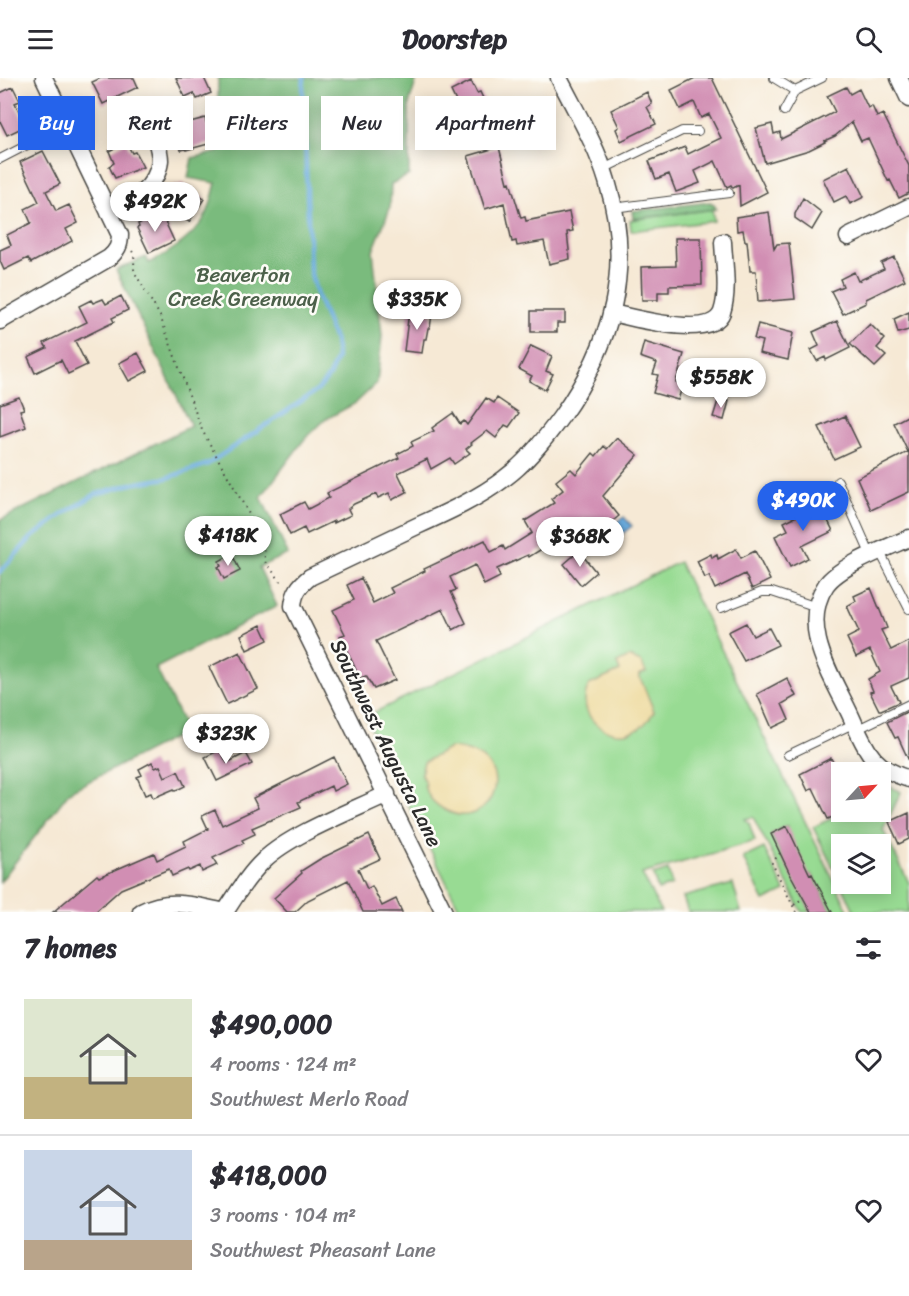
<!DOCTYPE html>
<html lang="en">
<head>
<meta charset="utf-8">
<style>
  body { margin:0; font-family:Sriracha,sans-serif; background:#f2f2f3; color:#2b2b33; height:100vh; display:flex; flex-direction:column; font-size:22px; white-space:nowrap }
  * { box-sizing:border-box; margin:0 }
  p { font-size:20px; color:#7c7c81 }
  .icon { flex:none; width:33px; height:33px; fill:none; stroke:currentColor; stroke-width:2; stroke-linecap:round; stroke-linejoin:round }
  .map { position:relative; height:834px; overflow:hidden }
  .drawer { display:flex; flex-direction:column; background:#fff; flex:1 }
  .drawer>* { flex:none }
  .top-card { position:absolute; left:18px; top:18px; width:600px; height:54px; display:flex; gap:12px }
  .needle { width:39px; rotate:64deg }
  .buttons { position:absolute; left:831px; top:684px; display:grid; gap:12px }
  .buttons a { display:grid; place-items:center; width:60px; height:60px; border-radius:0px; background:#fff; box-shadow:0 3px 15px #0003; font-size:30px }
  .price { position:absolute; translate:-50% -51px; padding:0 14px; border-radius:21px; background:#fff; color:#222; font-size:20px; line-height:39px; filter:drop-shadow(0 2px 3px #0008) }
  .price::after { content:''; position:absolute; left:50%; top:36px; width:18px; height:14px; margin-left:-9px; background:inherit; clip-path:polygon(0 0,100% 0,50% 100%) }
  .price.active { background:#2563eb; color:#fff }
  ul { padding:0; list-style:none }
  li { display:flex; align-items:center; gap:18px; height:150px; padding:0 24px }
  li+li { border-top:2px solid #e1e1e2 }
  li span { display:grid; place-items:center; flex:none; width:168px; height:120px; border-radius:0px; color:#555 }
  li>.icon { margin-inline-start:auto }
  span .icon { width:72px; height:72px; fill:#fffc; stroke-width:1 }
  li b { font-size:26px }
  h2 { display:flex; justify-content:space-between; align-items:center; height:72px; padding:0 24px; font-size:26px }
  .pill { padding:0 21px; border-radius:0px; background:#fff; box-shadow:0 3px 15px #0003; font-size:21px; line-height:54px }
  .pill.active { background:#2563eb; color:#fff }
  header { display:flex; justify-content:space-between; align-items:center; height:78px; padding:0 24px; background:#fff; font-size:27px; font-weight:700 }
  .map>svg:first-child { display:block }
  .green { fill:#98db93; stroke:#62835f; stroke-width:1.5; fill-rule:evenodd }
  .forest { fill:#7abb7d; stroke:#527354; stroke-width:1.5 }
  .sand { fill:#eeda9e; stroke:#8c8264; stroke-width:1.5 }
  .water { fill:#6aacdf; stroke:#4a6c85; stroke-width:1.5 }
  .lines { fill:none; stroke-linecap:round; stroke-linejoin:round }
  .stream { stroke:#6aacdf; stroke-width:4.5 }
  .building { fill:#d18eb3 }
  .lane-casing { stroke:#494844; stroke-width:10 }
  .street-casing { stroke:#494844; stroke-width:19 }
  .path { stroke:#494844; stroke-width:2; stroke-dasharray:1.5 4.5; stroke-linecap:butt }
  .lane { stroke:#fff; stroke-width:8 }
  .street { stroke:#fff; stroke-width:16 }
  .labels { text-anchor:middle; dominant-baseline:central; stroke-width:5; stroke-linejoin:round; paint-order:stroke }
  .park-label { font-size:21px; fill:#4c604a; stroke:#fdfcf7 }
  .street-label { font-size:21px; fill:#2b2b2b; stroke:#fdfcf7 }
</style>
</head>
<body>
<header><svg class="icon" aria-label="menu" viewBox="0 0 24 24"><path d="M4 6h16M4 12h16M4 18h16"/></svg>Doorstep<svg class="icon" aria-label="search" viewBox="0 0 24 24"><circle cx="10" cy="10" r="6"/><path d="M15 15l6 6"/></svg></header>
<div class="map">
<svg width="909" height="834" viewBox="0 0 909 834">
  <rect width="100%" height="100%" fill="#fdfcf7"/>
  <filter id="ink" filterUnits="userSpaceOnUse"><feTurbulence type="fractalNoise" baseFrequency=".0167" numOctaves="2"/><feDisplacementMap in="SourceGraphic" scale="12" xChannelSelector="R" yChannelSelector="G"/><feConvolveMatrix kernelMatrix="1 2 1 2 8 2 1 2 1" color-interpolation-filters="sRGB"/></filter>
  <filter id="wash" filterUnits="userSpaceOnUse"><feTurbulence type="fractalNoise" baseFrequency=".008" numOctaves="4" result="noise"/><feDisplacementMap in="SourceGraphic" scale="24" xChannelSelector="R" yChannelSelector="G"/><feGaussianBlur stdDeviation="1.35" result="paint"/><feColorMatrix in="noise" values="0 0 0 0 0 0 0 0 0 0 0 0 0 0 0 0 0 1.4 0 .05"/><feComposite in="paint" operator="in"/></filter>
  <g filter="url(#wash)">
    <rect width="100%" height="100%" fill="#f6e9d5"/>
    <!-- green -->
    <path class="green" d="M712,131l2,12 -83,10 -1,-11z
      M679,484l170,350h-20l2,-2 -19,-36 -16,8 15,30h-9l-49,-95 -8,2 4,4 6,18 -113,33 19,38h-200l-96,-195zM787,748l2,45 -18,-37z
      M881,704l20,10 -18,38 26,53v29h-54l-42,-85 32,-15h35zM842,766h38v40h-38z
      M764,770l21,43 -21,10 -21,-43z
      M668,792l4,15 -14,5 -5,-15z
      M733,806l8,28h-53l-5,-15z"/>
    <!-- forest -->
    <path class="forest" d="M218,0h199l-8,26v71l-18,9 -1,24 -17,43 9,85 -5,47 -21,20 -30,16 -23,22 -42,56 27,57 -29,13 18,39 -121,62 31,63 -117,60 -70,91v-362l191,-94 -75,-156 30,-13 3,6c22,-11 45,-26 57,-48 5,-9 7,-22 10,-32l-28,-5 4,-20 27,-6 -1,-25 -9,-24 9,-4z
      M710,124l4,2 2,5 -83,10 -1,-8z"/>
    <!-- sand -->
    <path class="sand" d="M629,579l12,5 5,10 -7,3 15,36c-23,45 -85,14 -65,-26l31,-14 -3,-8z
      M450,670c76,5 42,88 -5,62 -11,-6 -16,-12 -21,-24l2,-1 -5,-11 3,-12z"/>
    <!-- water -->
    <path class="water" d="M624,439l8,9 -20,16 -8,-10z"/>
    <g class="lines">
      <!-- stream -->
      <path class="stream" d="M0,494l31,-34 32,-24 33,-20 35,-10 36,-6 41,-14 110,-74 11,-14 8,-18 -2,-17 -18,-45 -7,-26 -7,-180 1,-12"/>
    </g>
    <g id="blocks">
      <!-- building -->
      <path class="building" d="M101,0h33l4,9 -35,17 -11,-22z
        M176,0h28l7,15 -14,6 -3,-6 -9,4z
        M695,0h17l55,114 -27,14 -1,-21 -6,3 -2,-3 -4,2 -12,-26 -20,10 5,12 -24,9 -7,-18 -13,5 -7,-18 36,-14 3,7 33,-16 -12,-24 -8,4 -7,-16 -14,7 -9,-19z
        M471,3l6,12 3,-1 14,30 -23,11 -20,-42z
        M13,9l7,14 -5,2 11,23 -19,9 -7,-14v-28z
        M846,9l4,7 9,-5 9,19 4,-2 5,11 6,-3 26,52v27l-10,5 -9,-18 -2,1 -20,-43 -7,3 -9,-19 -17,14 -11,5 1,1 -16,8 -44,13 -9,-35 16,-4 2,10 6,-2 1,7 54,-27 -8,-16z
        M647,14l5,12 -5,3 9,17 -35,17 -5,-12 3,-2 -8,-17z
        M205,40l7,25 -26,7v-1l-5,1 -5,-20 4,-1 -1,-4z
        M126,64l6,11 3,-1 8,15 -28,11 -6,-12 5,-3 -5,-12z
        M499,69l9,36 2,-1 11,36 4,-1 1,4 43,-9 4,19 -6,1 3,27 -21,5 -5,-23 -27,5 -1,-5 -4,1 -8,-39 -19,6 -17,-53z
        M43,73l17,33 -14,7 10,20 13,-6 9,18 -12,6 6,12 -41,22 -3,-5 -24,12 -4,-9v-11l11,-5 -4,-10 24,-12 -6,-14 14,-7 -19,-40z
        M849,88l15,31 -14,7 -4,-8 -12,6 -11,-23z
        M181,105l23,16 -15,23 -26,-20 12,-18 4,2z
        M803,120l19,15 -10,17 -17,-12v-4z
        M769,134l5,37 3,-5 12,-1 6,56 -37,3 -2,-31h-6l-3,-30h-2l-2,-11 -6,1 -1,-14z
        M161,135l13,28 -25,12 -12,-25 2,-1 -1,-3z
        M675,160h26l1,47 -33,1v6h-11v8h-16l-1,-33 35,-1z
        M894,179l11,23 -39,19v4l-23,11 -12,-23 12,-5 -3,-7 14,-7 4,9 26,-12 -3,-6z
        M121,218l7,14 -16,8 2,4 -39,19 12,24 -19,9 -7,-14 -26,13 -7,-16 19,-9 -3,-5 43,-21 -8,-16 12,-6 2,3 10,-4 3,5z
        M409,233l23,3 -2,14h-2l-2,11h-2l-2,14 -18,-2z
        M531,233h34v12h-8v9h-26z
        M909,234v18l-11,3 -4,-14z
        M837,243l13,27 -24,12 -1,-3 -8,4 -6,-11 8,-4 -6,-14z
        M758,246l35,9 -5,27 -29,-7 3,-12 -8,-2z
        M870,246l15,15 -8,9 9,8 -11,11 -25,-23z
        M644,264l40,12 -8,28 7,2 -5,16 -25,-7 5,-18 -5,-1 4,-11 -17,-6z
        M531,268l21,10 -6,15 7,3 -8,16 -16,-9 3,-5 -13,-7z
        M138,275l10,18 -19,10 -10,-18z
        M19,319l5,12 -4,1 6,17 -26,10v-33z
        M486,320l8,5 3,-5 22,15 -10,14 -4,-2 -9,13 -9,-7 -16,12 1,1 -6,5 4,4 -16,11 -4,-6 -19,11 -4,-10 -29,14 9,19 -15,8 -3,-7 -11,5 -2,-4 -22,10 -6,5 3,6 -17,8v-2l-27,13 -3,-6 -14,7 -10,-21 24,-12 4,7 21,-11 -2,-5 72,-35 -2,-4 16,-8 -2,-4 23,-11 -2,-3 21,-15 7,11 4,-3 3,4z
        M719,320l10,3 -5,19 -11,-3z
        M909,337v77l-38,18 -14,-32 51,-26 -14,-29z
        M845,338l15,31 -26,12 -15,-32z
        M617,360l21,17 -35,41 16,20 -16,13 -8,3 -11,-13 -15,13 -40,25 -1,-2 -31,14 3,8 -16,8 -9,-20 -25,12 6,13 -5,2 15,31 -13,7 -10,-21 -67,32 19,39 -21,9 -8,-13 -6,2 -20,-42 5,-2 -12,-24 21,-10 -7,-15 14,-7 12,25 20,-10 -3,-5 35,-17 -1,-2 61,-29 6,12 12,-6 2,4 27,-17 -7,-12 29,-18 -3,-4 12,-9 -7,-9 15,-12 5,5 17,-21 3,3 8,-10 3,3z
        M818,422l15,31 -31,15 6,12 -18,9 -15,-31 13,-6 -4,-8 19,-9 -2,-4z
        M736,471l5,9 14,-7 15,29 -18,9 -7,-15 -30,15 -6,-13 -4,2 -8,-17 14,-7 1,4 5,-3 1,4z
        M579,473l17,21 -15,13 -17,-21z
        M232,476l8,17 -16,8 -6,-12 3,-1 -2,-5z
        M871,510l16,40 -6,2 10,20 18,-9v37l-18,8 8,16 -18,8h-2l-9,-18 3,-1 -5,-12 12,-7 -10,-22 -14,7 -9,-19 12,-6 -12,-26 9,-5 -2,-5z
        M746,545l7,13 16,-8 9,17 -34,16 -16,-29z
        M261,547l7,15 -21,10 -6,-15z
        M240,574l18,37 -31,15 -18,-37z
        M787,600l9,18 -14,8 7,16 -17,8 -15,-34z
        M906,634l3,6v43l-11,-24 -3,1 -8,-16z
        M220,672l7,13 19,-10 6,11 -35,17 -12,-24z
        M334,679l13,27 -14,7 -2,-5 -33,16 3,5 -49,21 3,6 -13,6 2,3 -31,15 4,7 -15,7 -2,-6 -11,5 -1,-2 -16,7 -3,-7 -48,20 -26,23h-42l44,-37 2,2 55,-24 3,7 29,-14 -2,-5 24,-12 -6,-13 13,-6 7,15 36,-17 -5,-10z
        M831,680l11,22v33l-14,6 -15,-31 -5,3 -8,-17z
        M152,684l3,6 5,-2 5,11 13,-6 7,15 -10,5 -1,-2 -21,9 -2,-5 -6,2 -8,-18 5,-2 -3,-6z
        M909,735v26l-10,5 -10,-22z
        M787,748l23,49 2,-1 20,38h-21l-22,-40 -18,-38z
        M369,757l11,24 -22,10 9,20 5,-3 10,20 14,-7 6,13h-39l-15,-32 -40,20 -13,12h-8l-13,-14 28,-25 -1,-2 19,-12z"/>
    </g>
  </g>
  <g filter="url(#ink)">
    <use href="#blocks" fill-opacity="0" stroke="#494844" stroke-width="1.5"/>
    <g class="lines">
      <defs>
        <path id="lane" d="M774,0l21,13 27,-13
          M784,33l11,-20
          M0,81l66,-34
          M603,91l79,-38h16
          M613,130l116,-15
          M838,403l33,75
          M880,474l29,57
          M721,530l41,-16h10l45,15
          M858,651l51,-25
          M788,677l67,-32"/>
        <path id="street" d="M899,0l10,21
          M109,135c22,-11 49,-25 51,-53 0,-7 -3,-17 -5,-24
          M848,159l61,-30
          M612,235c22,5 100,27 110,-1 7,-21 2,-48 1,-70
          M0,243l109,-63c8,-7 11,-13 11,-23l-76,-157
          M909,460c-22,10 -70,28 -83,47 -27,40 4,88 22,125 8,16 14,35 26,49 9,10 22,16 35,20
          M141,834c29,-15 54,-6 84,0
          M225,834c12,-18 23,-37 39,-52 27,-26 88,-49 123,-66
          M444,834l-151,-306c1,-14 7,-21 17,-29 36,-17 72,-34 107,-51 31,-14 62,-28 88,-48 22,-16 40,-39 56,-61 51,-72 73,-149 46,-236 -11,-37 -31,-69 -48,-103"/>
      </defs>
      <!-- lane casing -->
      <use href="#lane" class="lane-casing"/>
      <!-- street casing -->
      <use href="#street" class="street-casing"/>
      <!-- path -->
      <path class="path" d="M132,173c5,7 0,15 3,22l25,43 42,114 62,111 1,21 19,23
        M780,775l-8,10 24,49
        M794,827l9,-7"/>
      <!-- lane -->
      <use href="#lane" class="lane"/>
      <!-- street -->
      <use href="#street" class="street"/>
    </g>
  </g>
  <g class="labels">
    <!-- park labels -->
    <g class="park-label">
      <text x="243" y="197">Beaverton<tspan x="243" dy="24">Creek Greenway</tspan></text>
    </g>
    <!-- street labels -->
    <g class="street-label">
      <text transform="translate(386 665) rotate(64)">Southwest Augusta Lane</text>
    </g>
  </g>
</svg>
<div class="buttons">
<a><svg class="needle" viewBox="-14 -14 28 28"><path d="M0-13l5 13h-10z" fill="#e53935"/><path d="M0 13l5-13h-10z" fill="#7c7c81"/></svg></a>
<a><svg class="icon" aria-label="layers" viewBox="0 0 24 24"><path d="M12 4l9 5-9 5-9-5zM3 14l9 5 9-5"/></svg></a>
</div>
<b class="price" style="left:155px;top:155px">$492K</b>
<b class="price" style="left:417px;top:253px">$335K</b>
<b class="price" style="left:721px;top:331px">$558K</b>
<b class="price active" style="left:803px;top:454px">$490K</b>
<b class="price" style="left:228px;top:489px">$418K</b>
<b class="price" style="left:580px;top:490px">$368K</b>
<b class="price" style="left:226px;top:687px">$323K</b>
<div class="top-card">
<a class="pill active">Buy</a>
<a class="pill">Rent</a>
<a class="pill">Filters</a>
<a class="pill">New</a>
<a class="pill">Apartment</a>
</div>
</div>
<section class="drawer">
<h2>7 homes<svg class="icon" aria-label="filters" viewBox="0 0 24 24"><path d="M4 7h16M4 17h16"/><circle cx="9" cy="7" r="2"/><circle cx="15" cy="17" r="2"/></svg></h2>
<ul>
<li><span style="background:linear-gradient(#dfe7d0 65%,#c2b280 0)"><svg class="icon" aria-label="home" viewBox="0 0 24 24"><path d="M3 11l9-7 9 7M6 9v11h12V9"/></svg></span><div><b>$490,000</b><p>4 rooms · 124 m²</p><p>Southwest Merlo Road</p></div><svg class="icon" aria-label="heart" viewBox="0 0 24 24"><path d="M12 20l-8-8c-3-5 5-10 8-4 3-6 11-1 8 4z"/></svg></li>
<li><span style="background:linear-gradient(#c9d6e8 75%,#b9a48a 0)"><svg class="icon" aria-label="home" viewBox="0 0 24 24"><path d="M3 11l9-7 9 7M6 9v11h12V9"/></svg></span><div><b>$418,000</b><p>3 rooms · 104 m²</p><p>Southwest Pheasant Lane</p></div><svg class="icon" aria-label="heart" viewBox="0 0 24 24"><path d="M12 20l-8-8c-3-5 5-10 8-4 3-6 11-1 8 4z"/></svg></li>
</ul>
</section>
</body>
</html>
